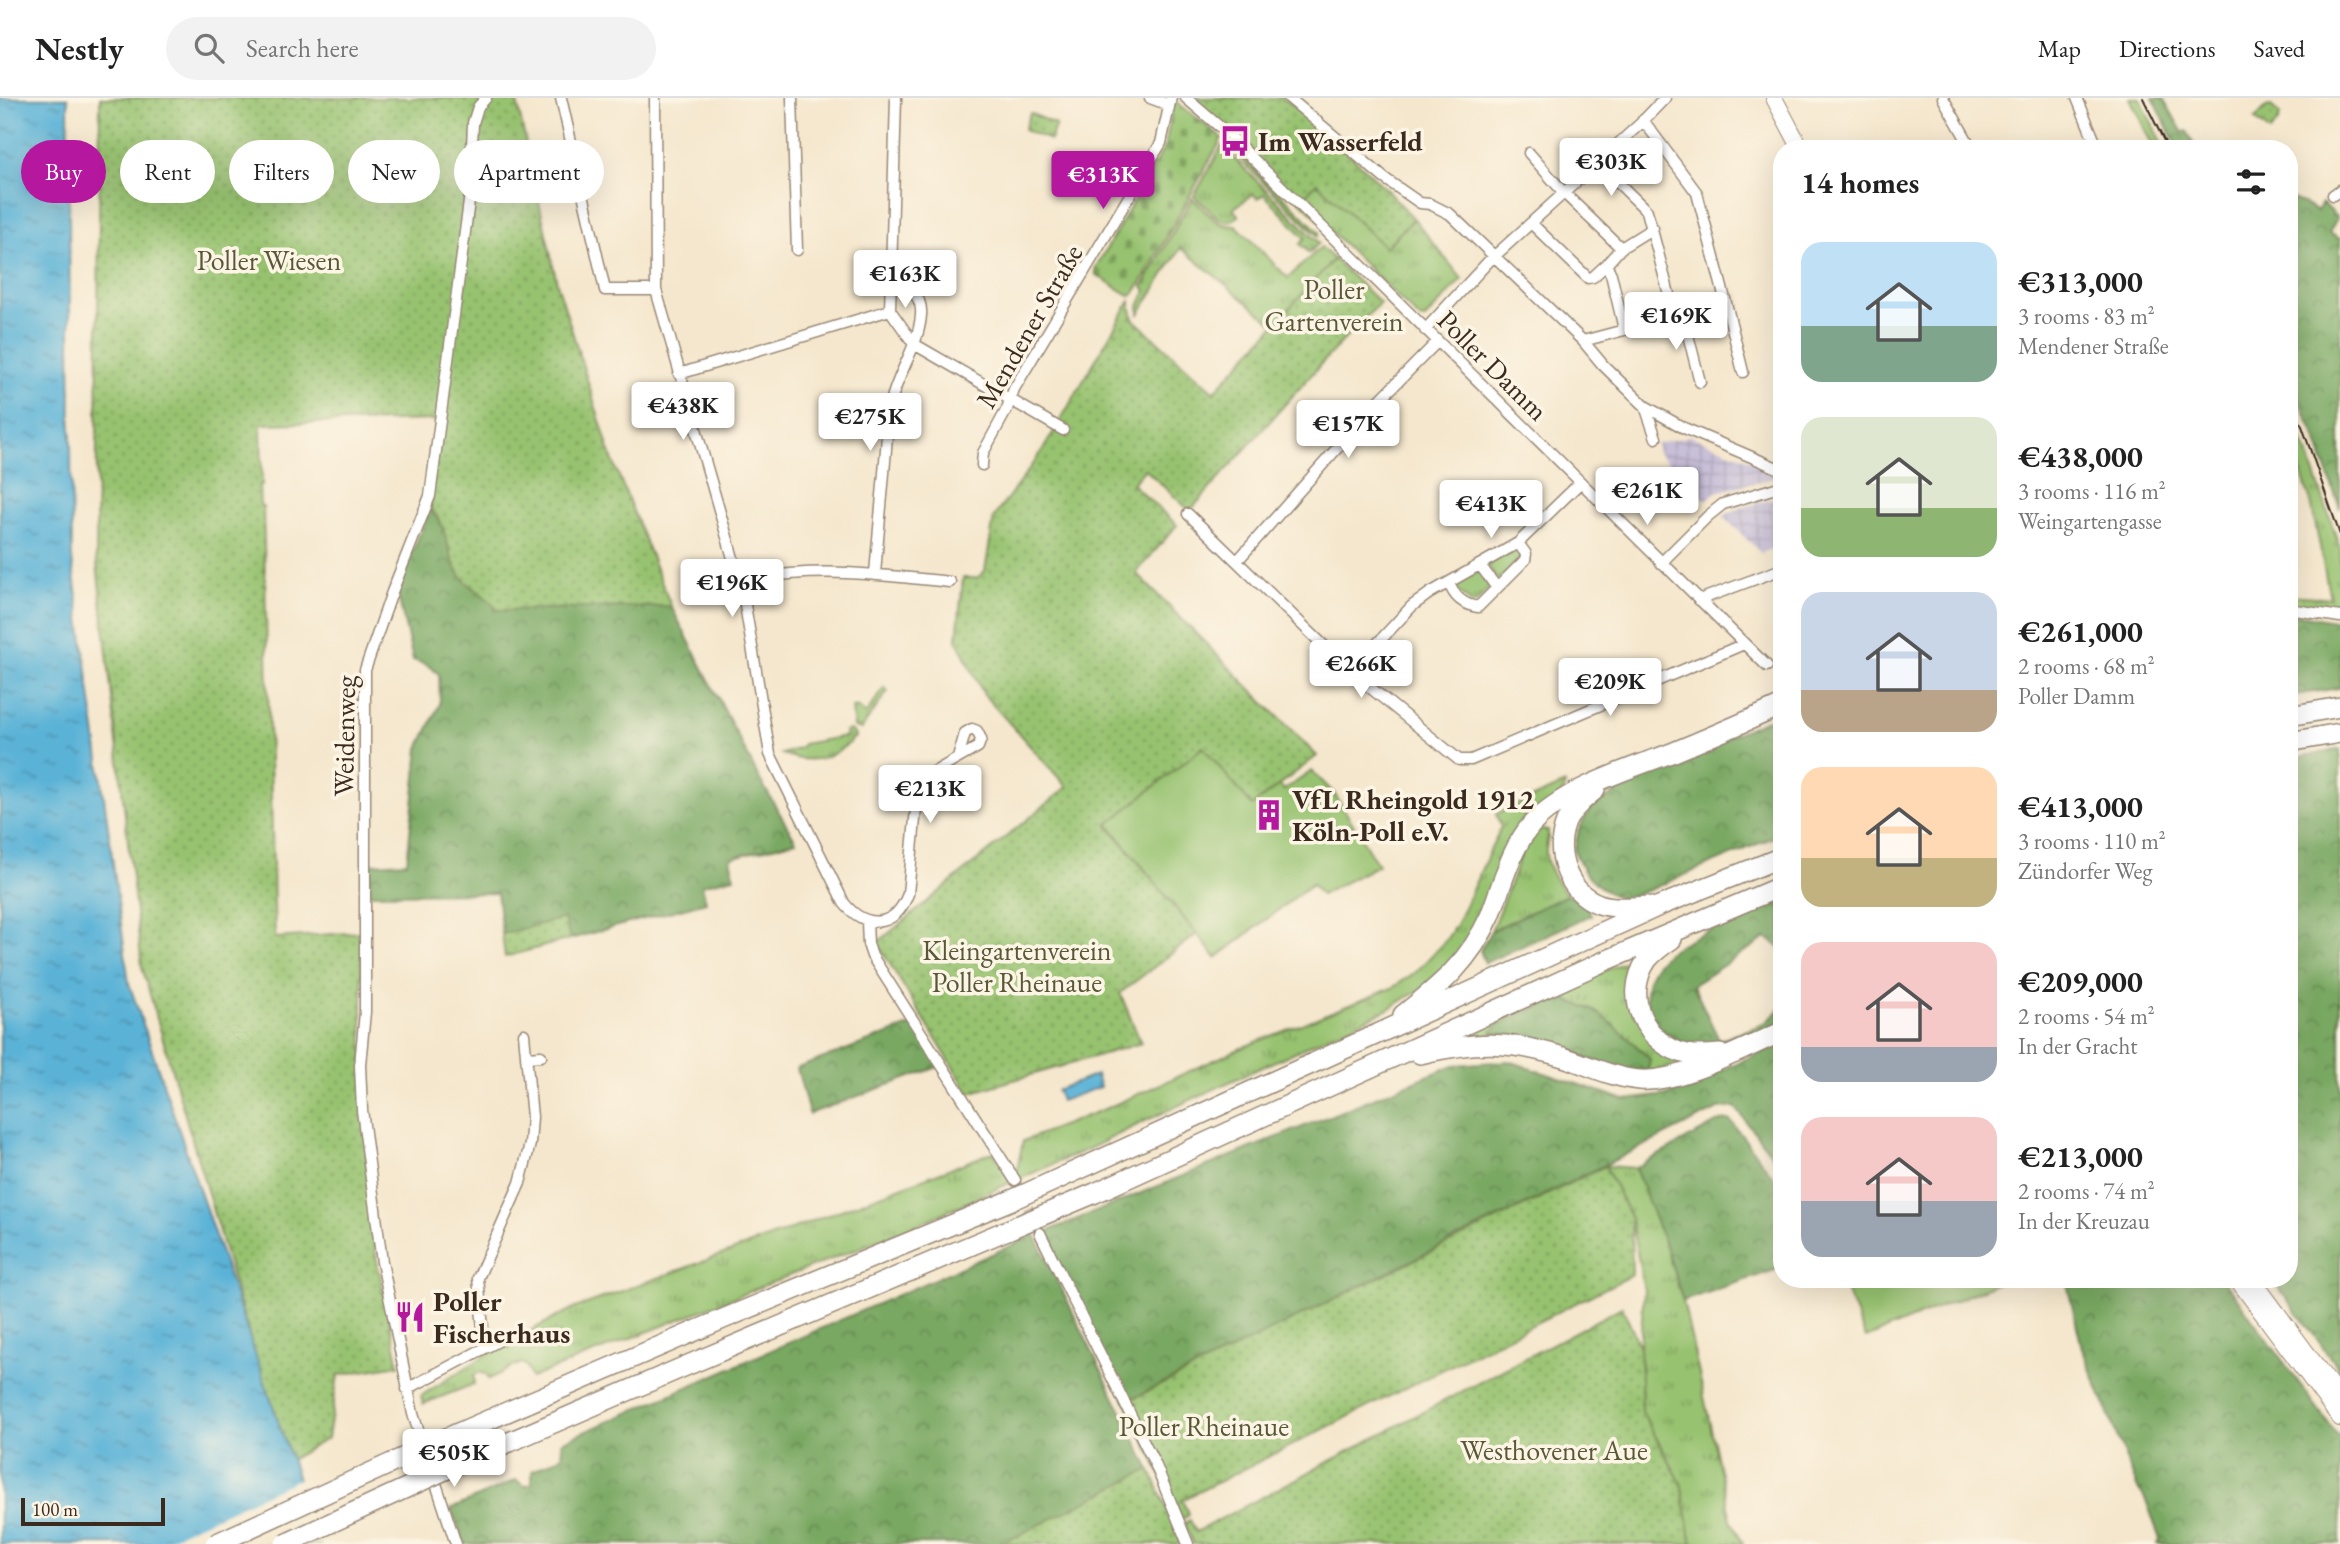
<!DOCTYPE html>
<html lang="en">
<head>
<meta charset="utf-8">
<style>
  body { margin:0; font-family:"EB Garamond",serif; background:#f2f2f2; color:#222; height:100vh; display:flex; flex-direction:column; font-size:26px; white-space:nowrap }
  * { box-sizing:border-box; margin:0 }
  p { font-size:23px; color:#767676 }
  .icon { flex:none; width:38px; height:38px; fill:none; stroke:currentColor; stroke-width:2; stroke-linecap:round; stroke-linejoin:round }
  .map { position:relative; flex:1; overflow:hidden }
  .drawer { position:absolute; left:1773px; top:42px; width:525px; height:1148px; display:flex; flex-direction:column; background:#fff; border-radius:28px; box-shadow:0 7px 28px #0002 }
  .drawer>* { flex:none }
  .top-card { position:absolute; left:21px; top:42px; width:665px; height:63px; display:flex; gap:14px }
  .scale { position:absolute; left:21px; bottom:18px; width:144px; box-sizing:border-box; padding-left:7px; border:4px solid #3b2a1e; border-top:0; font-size:19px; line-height:24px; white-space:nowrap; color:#3b2a1e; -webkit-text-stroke:5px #fcf5e5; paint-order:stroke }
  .price { position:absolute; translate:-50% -60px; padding:0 16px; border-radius:7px; background:#fff; color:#222; font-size:23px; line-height:46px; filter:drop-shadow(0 2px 4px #0008) }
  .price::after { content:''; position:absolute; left:50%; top:42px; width:21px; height:16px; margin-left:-10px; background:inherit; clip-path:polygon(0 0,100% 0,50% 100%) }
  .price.active { background:#b5179e; color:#fff }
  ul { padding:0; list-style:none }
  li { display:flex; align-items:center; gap:21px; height:175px; padding:0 28px }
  li span { display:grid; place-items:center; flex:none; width:196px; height:140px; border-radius:21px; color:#555 }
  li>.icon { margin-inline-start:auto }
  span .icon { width:84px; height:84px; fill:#fffc; stroke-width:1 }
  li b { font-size:30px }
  h2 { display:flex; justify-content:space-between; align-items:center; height:84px; padding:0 28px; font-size:30px }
  .chip { padding:0 24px; border-radius:32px; background:#fff; box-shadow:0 7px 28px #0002; font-size:24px; line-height:63px }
  .chip.active { background:#b5179e; color:#fff }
  header { display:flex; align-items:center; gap:42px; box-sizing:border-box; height:98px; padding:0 35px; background:#fff; border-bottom:2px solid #e0e0e0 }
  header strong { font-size:33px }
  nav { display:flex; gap:38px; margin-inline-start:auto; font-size:24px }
  .search { width:490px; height:63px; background:#f2f2f2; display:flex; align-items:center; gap:18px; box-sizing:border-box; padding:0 24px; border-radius:38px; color:#767676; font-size:26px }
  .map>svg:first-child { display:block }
  .industrial { fill:url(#industrial-grid) }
  .grass { fill:url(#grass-tufts); stroke:#697646; stroke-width:2 }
  .forest { fill:url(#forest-crowns); stroke:#5a6940; stroke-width:2 }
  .cemetery { fill:url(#cemetery-stones); stroke:#697646; stroke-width:2 }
  .park { fill:url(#park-dots); stroke:#697646; stroke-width:2 }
  .pitch { fill:#97c26f; stroke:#697646; stroke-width:2 }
  .water { fill:url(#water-ripples); stroke:#4a6e7a; stroke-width:2 }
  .pier { fill:#f5e7cd }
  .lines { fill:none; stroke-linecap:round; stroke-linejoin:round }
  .minor-tunnel { stroke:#d0c1aa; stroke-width:10; stroke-dasharray:10 5; stroke-linecap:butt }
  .minor-casing { stroke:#988876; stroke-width:13 }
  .secondary-casing { stroke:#988876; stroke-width:18 }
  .motorway-casing { stroke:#988876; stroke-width:22 }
  .minor { stroke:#fff; stroke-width:10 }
  .secondary { stroke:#fff; stroke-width:16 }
  .motorway { stroke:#fff; stroke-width:19 }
  .tram { stroke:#3b2a1e; stroke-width:2 }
  .motorway-bridge-casing { stroke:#988876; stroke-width:22; stroke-linecap:butt }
  .motorway-bridge { stroke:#fff; stroke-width:19 }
  .labels { text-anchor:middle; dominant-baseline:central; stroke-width:7; stroke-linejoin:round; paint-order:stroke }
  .poi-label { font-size:28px; font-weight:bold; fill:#3b2a1e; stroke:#fcf5e5; text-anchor:start }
  .park-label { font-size:28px; fill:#575836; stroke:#fcf5e5 }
  .street-label { font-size:28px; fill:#3b2a1e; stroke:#fcf5e5 }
</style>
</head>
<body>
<header>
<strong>Nestly</strong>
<div class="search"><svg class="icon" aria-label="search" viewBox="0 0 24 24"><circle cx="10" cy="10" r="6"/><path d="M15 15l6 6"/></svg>Search here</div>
<nav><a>Map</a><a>Directions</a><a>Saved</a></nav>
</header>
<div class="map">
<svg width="2340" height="1446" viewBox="0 0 2340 1446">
  <defs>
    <pattern id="industrial-grid" width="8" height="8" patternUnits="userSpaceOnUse" patternTransform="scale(1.75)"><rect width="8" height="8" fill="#c8bfd8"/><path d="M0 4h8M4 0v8" fill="none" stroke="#ada4b9"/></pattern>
    <pattern id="grass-tufts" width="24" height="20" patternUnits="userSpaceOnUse" patternTransform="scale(1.75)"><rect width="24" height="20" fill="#97c26f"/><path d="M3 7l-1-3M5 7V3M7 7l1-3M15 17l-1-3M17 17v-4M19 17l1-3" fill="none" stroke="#7c9e5b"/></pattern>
    <pattern id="forest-crowns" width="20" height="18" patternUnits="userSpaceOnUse" patternTransform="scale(1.75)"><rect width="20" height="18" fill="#79a862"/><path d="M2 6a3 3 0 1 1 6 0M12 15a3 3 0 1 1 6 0" fill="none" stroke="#648950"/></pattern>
    <pattern id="cemetery-stones" width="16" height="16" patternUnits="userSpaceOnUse" patternTransform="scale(1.75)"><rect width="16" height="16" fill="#97c26f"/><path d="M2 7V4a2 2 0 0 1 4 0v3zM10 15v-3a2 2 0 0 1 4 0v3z" fill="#7c9e5b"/></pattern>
    <pattern id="park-dots" width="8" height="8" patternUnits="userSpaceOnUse" patternTransform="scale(1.75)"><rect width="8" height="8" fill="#97c26f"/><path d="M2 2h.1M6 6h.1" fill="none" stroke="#7c9e5b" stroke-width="1.8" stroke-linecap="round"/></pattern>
    <pattern id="water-ripples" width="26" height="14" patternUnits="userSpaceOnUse" patternTransform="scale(1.75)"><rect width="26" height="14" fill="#5ab2d7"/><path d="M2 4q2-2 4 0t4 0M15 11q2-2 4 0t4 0" fill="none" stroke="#4c91ae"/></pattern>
  </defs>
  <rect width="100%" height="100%" fill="#fcf5e5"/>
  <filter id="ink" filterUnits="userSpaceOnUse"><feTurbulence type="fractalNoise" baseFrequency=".0143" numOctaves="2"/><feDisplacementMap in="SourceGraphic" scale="14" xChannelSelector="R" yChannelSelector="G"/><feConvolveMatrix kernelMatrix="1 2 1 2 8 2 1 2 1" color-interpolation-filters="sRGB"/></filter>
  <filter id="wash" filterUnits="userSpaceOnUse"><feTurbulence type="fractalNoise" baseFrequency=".00686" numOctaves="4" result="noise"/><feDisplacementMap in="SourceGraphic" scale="28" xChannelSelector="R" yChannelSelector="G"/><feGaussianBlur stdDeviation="1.57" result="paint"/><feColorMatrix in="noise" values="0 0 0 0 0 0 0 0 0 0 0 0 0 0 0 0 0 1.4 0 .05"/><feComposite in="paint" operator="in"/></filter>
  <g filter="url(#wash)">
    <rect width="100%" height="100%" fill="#f5e7cd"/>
    <!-- industrial -->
    <path class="industrial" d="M1690,338l91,36v4l-65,16 -10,8 -48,-47 -2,-9z
      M1781,399v48l-20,8 -38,-37 19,-9z"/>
    <!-- grass -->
    <path class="grass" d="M2130,0h10l24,51h-10z
      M1222,48l97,97 -10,10 -9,-9 5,-6 -41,-44 -6,5 -5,-5 -20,15 6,7 -10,6 -10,-3 -25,-23z
      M1235,50l84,84 -1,4 -86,-85z
      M1317,84l68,65 29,-28 48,60 -37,40 -6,-1 -119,-117z
      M1192,100c12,10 26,32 44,27l52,53 33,-31 13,12 -59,66 -94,-77 -42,66v-8l7,-15 -3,-5z
      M2289,310l20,49 31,91 -1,64 -50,-7v-10l41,3 -19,-96 -20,-60 8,-3 -10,-24z
      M1518,451l4,7 -22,23h-4l-8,-13 3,-4z
      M1476,474l4,1 10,14 -13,15 -4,2 -16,-13c-3,-12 11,-15 19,-19z
      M884,590l4,3 -27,38 -7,-2 -2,-19 5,-1 9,7z
      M851,632l5,6c-23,24 -43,29 -74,18l18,-6 3,-4 43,-8 -1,-5z
      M1565,686l-1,6 -77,115 -25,46 -38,36 -36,22 -241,111 -54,27 -74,32 -3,-5 7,-33 84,-33 139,-62 146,-58 25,-17 29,-31 11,-17 44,-96 -5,-13z
      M1539,731l9,2c1,8 -3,15 -2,23 1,15 11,29 21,41l-76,36 33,-82z
      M1639,858l-6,57 71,47 -61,13 -138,-35 -40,-3 111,-52z
      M993,1054l19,30 -100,45 -381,151 -5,-13 -5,-2 -32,16 -3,-5 -7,-2 -5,4v8l-51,20 -2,-8 76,-48 73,-38 211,-77z
      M1605,1068l30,2 30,76 18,57 48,219 12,24h-51l-11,-61 -39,-71 -2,-65 4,-57 -13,-71z"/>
    <!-- forest -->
    <path class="forest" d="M2153,0h10l20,35 4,-2 9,18h-18z
      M2289,99l28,14 5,-8 15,15 -8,15 11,6v270l-26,-76 -25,-55z
      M430,410c18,18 16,43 28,64 10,17 29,22 39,38l174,-4 88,172 37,63 -66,17 4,19 -32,8 4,17 -136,37 -6,-20 -62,15 -5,-41 -127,1 -1,-30 38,-2 12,-114 21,-44 -1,-30 -12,-9 -14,-5 -16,-69z
      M2289,515l51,9v66l-51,8z
      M1781,616v120l-132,56 -28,9 -19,-10 -17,-16 -11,-22 5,-22 11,-20 59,-38z
      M2340,651v621l-68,-91h17v-520z
      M1567,797l20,10 4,10 -106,48 -5,-13 11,-19z
      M1781,804v46l-15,-10 -73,47 26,55 45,-16 17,-16v15c-19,8 -43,21 -64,24 -55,6 -97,-52 -52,-92 22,-20 87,-41 116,-53z
      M1562,899c9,6 17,7 26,11 20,9 46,36 62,51l-2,11 -29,-1 -85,-30 -43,-7 7,-7z
      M915,926l26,42 -132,48 -12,-46z
      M1781,945v124l-46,-60 -17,2 -592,293 -83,-169 411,-168 55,-4 116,39 41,-5z
      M1730,1022l51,67v81l-98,33 -18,-57 -30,-76 85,-47z
      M1035,1137l115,235 -65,74h-620l-14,-35 65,-29 8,6 8,-2v-13l31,-15 -2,-14z
      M2066,1181h157l117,160v105h-183l3,-5c-6,-14 -12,-41 -22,-50l-56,-141z"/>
    <!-- cemetery -->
    <path class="cemetery" d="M1174,2l48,38 -79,142 -9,14 -5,1 -33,-20 -1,-6 70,-123z"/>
    <!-- park -->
    <path class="park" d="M100,0h416l41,185 54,173 60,150 -174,4c-10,-16 -29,-21 -39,-38 -12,-21 -10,-46 -28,-64l7,-88 -176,4 1,61h-3l1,21 3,1 12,431 87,-6v84l6,181 9,64 22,104 -61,10 -10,63 -42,24 -144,-495 -46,-412z
      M1194,0h87c22,11 42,31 60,48 25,23 50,47 73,73l-29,28 -68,-64 -17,18z
      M2271,8l9,8 -1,6 -9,12 -15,-13 11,-12z
      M1030,15l26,12 -6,15 -26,-10z
      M1334,161l46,44 -50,51 -140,157 -45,-42 -13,15 45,41 -41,48 181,183 -65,50 -144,19 89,109 -77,59 21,50 -172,50 -92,-150 190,-156 -83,-92 -27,-55 6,-62h14l8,-7 9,-54 49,-67 87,-149 3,18 81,73z
      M564,820l6,21 -65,18 -3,-23z
      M1605,1068l26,53 1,56 -450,225 7,15 -7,4 -56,-117z
      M1622,1209l18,40 2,65 39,71 11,61h-499l-9,-21 6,-3 6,12z
      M1150,1371l32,75h-181z"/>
    <!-- pitch -->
    <path class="pitch" d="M1203,649l49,59 28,-21 4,5 28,-19 22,22 44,72 -57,30 -9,-11 -96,74 -108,-134z
      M1841,1181h166l-141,59z"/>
    <!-- water -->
    <path class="water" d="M0,0h68l4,461 57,424 191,561h-320z
      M1096,977l4,12 -39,14 -4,-11z"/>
    <!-- pier -->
    <path class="pier" d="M301,1380l22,66h-166z"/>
  </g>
  <g filter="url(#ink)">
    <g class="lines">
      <!-- minor-tunnel -->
      <path class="minor-tunnel" d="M1015,1082l20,42"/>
      <defs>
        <path id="minor" d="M561,0l44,192h51
          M655,0l1,192 87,303 27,161 74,149c21,26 51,26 64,-9l10,-107 4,-8 56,-32 3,-8 -4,-8 -5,-2 -7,4 -7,25
          M792,0l5,152
          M896,0l-6,212 24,34 149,86
          M1150,0l19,7
          M1186,0l42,36 539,532
          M1289,0l95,80 36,25 10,1 20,10 133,127 20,24 42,41 39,22 98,42
          M1943,0l29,51
          M2077,0l21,51
          M1643,22l54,73 29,110
          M1529,55l35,40 57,55 32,-20
          M1597,64l50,49 28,106
          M2333,97l7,-5
          M1531,125l57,55 5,-1 13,-12
          M1621,150l-15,17 5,9 13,55
          M1683,217l17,67
          M1425,232l63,-68 152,-138 25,-26
          M1583,243l143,-38 17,69
          M679,276l211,-64
          M1645,308l11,32
          M982,367l1,-12 24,-44 7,-20 147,-246 10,-45
          M1188,416l163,158 108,88h12l273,-116
          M1238,462l141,-159 58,-59
          M1661,465l47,-47 15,-12 59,-18
          M1480,467l17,23
          M875,476c3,-38 7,-75 10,-113 2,-20 2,-40 6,-59 7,-30 28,-57 30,-87 2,-19 -15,-33 -30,-40
          M740,483c76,-15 134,-7 210,1
          M1449,485c5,14 15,22 29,24l47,-47 1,-6 -8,-11
          M1699,502l83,-31
          M2289,511l51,8
          M1351,574l61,-66 18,-13 88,-50 62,-60
          M867,824l1,22 4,12 143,224
          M526,959l15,-1
          M1040,1135l116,233 32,78
          M485,1250l-7,-70 42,-95 10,-39 2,-27 -8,-83
          M407,1291l95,-50
          M456,1446l-43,-130 -31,-152 -20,-152 -2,-45 5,-53v-342l27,-78 38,-96 40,-302 3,-71 5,-16 8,-9"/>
        <path id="secondary" d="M1774,0l27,51
          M2237,1181l103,139
          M2252,1181l88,119"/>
        <path id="motorway" d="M2289,618l51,-9
          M2289,644l51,-9
          M1595,692c-11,9 -23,19 -29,32 -12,31 1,70 33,82 16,5 33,3 49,2
          M1672,841c-9,6 -18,12 -25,21 -25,37 -2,85 40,94 11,2 22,1 33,0
          M1403,917c38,-30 67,-54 87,-99 12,-30 20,-67 42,-92 34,-36 95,-54 142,-72 36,-15 72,-30 108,-47
          M1420,956c55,-13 88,-14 143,3 25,8 50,21 77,23 41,3 103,-32 142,-48
          M444,1341l279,-120 291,-120 645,-293 123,-49
          M456,1367l232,-100 407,-172 503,-229 184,-78"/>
      </defs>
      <!-- minor casing -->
      <use href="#minor" class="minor-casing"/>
      <!-- secondary casing -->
      <use href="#secondary" class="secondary-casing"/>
      <!-- motorway casing -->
      <use href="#motorway" class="motorway-casing"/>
      <!-- minor -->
      <use href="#minor" class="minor"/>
      <!-- secondary -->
      <use href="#secondary" class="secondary"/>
      <!-- motorway -->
      <use href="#motorway" class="motorway"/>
      <!-- tram -->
      <path class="tram" d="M2143,0l25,51
        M2289,301l13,27 38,109"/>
      <defs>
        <path id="motorway-bridge" d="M215,1446l229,-105
          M285,1446l171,-79"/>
      </defs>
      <!-- motorway-bridge casing -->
      <use href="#motorway-bridge" class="motorway-bridge-casing"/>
      <!-- motorway-bridge -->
      <use href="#motorway-bridge" class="motorway-bridge"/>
    </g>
  </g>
  <!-- icons -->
  <defs>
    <symbol id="bus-bare" viewBox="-9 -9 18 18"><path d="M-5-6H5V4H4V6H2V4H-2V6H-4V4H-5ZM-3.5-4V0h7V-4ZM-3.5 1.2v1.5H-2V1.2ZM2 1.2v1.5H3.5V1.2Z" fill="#b5179e" stroke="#fcf5e5" stroke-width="2.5" paint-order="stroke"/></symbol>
    <symbol id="building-bare" viewBox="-9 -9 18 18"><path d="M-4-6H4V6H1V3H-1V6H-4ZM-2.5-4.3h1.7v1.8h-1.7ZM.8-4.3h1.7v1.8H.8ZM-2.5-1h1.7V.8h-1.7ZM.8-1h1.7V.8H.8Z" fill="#b5179e" stroke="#fcf5e5" stroke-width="2.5" paint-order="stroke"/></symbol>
    <symbol id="restaurant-bare" viewBox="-9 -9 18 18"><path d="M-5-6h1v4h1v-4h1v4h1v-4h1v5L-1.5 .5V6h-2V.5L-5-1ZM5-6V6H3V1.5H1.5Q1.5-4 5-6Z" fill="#b5179e" stroke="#fcf5e5" stroke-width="2.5" paint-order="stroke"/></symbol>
  </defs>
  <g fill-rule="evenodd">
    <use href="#bus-bare" x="1213" y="21" width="44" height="44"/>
    <use href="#building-bare" x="1247" y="695" width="44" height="44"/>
    <use href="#restaurant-bare" x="388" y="1197" width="44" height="44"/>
  </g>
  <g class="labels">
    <!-- poi labels -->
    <g class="poi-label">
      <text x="1258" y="43">Im Wasserfeld</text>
      <text x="1292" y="701">VfL Rheingold 1912<tspan x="1292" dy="32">Köln-Poll e.V.</tspan></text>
      <text x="433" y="1203">Poller<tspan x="433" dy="32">Fischerhaus</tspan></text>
    </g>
    <!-- park labels -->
    <g class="park-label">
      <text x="269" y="162">Poller Wiesen</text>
      <text x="1334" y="191">Poller<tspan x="1334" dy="32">Gartenverein</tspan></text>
      <text x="1017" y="852">Kleingartenverein<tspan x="1017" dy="32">Poller Rheinaue</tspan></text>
      <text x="1204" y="1328">Poller Rheinaue</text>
      <text x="1554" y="1352">Westhovener Aue</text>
    </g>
    <!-- street labels -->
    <g class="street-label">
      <text transform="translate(1029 228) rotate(-60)">Mendener Straße</text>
      <text transform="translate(1493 267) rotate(45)">Poller Damm</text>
      <text transform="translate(344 638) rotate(-89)">Weidenweg</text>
    </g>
  </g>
</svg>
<div class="scale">100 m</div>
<b class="price" style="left:1611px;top:100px">€303K</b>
<b class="price active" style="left:1103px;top:113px">€313K</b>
<b class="price" style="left:905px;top:212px">€163K</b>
<b class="price" style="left:1676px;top:254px">€169K</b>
<b class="price" style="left:683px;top:344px">€438K</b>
<b class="price" style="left:870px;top:355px">€275K</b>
<b class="price" style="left:1348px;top:362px">€157K</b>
<b class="price" style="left:1647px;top:429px">€261K</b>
<b class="price" style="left:1491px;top:442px">€413K</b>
<b class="price" style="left:732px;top:521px">€196K</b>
<b class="price" style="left:1361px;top:602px">€266K</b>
<b class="price" style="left:1610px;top:620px">€209K</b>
<b class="price" style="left:930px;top:727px">€213K</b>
<b class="price" style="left:454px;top:1391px">€505K</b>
<div class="top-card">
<a class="chip active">Buy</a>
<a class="chip">Rent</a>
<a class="chip">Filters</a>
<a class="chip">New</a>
<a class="chip">Apartment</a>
</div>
<section class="drawer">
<h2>14 homes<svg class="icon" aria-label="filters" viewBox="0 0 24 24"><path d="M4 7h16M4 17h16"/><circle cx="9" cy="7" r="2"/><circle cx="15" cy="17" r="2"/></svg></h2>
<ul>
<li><span style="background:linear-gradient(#bfe0f5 60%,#7fa58c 0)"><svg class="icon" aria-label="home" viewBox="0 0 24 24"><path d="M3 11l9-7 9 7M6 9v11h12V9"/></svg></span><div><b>€313,000</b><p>3 rooms · 83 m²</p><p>Mendener Straße</p></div></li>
<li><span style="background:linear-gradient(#dfe7d0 65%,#8fb573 0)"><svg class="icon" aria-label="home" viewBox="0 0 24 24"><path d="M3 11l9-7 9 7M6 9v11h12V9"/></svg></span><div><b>€438,000</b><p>3 rooms · 116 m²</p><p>Weingartengasse</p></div></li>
<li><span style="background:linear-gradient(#c9d6e8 70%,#b9a48a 0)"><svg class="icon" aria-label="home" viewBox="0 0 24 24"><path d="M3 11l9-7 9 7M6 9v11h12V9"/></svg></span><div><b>€261,000</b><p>2 rooms · 68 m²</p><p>Poller Damm</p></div></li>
<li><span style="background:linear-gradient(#ffd9b3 65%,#c2b280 0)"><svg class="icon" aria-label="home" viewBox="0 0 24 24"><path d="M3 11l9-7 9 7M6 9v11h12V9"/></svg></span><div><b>€413,000</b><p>3 rooms · 110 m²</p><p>Zündorfer Weg</p></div></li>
<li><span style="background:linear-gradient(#f6c9c9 75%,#9aa5b1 0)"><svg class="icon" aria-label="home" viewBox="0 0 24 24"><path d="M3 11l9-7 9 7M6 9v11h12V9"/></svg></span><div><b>€209,000</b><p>2 rooms · 54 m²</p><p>In der Gracht</p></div></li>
<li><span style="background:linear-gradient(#f6c9c9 60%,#9aa5b1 0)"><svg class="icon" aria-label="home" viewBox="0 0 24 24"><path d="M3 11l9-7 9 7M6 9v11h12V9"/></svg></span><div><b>€213,000</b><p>2 rooms · 74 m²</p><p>In der Kreuzau</p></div></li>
</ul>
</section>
</div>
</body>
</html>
